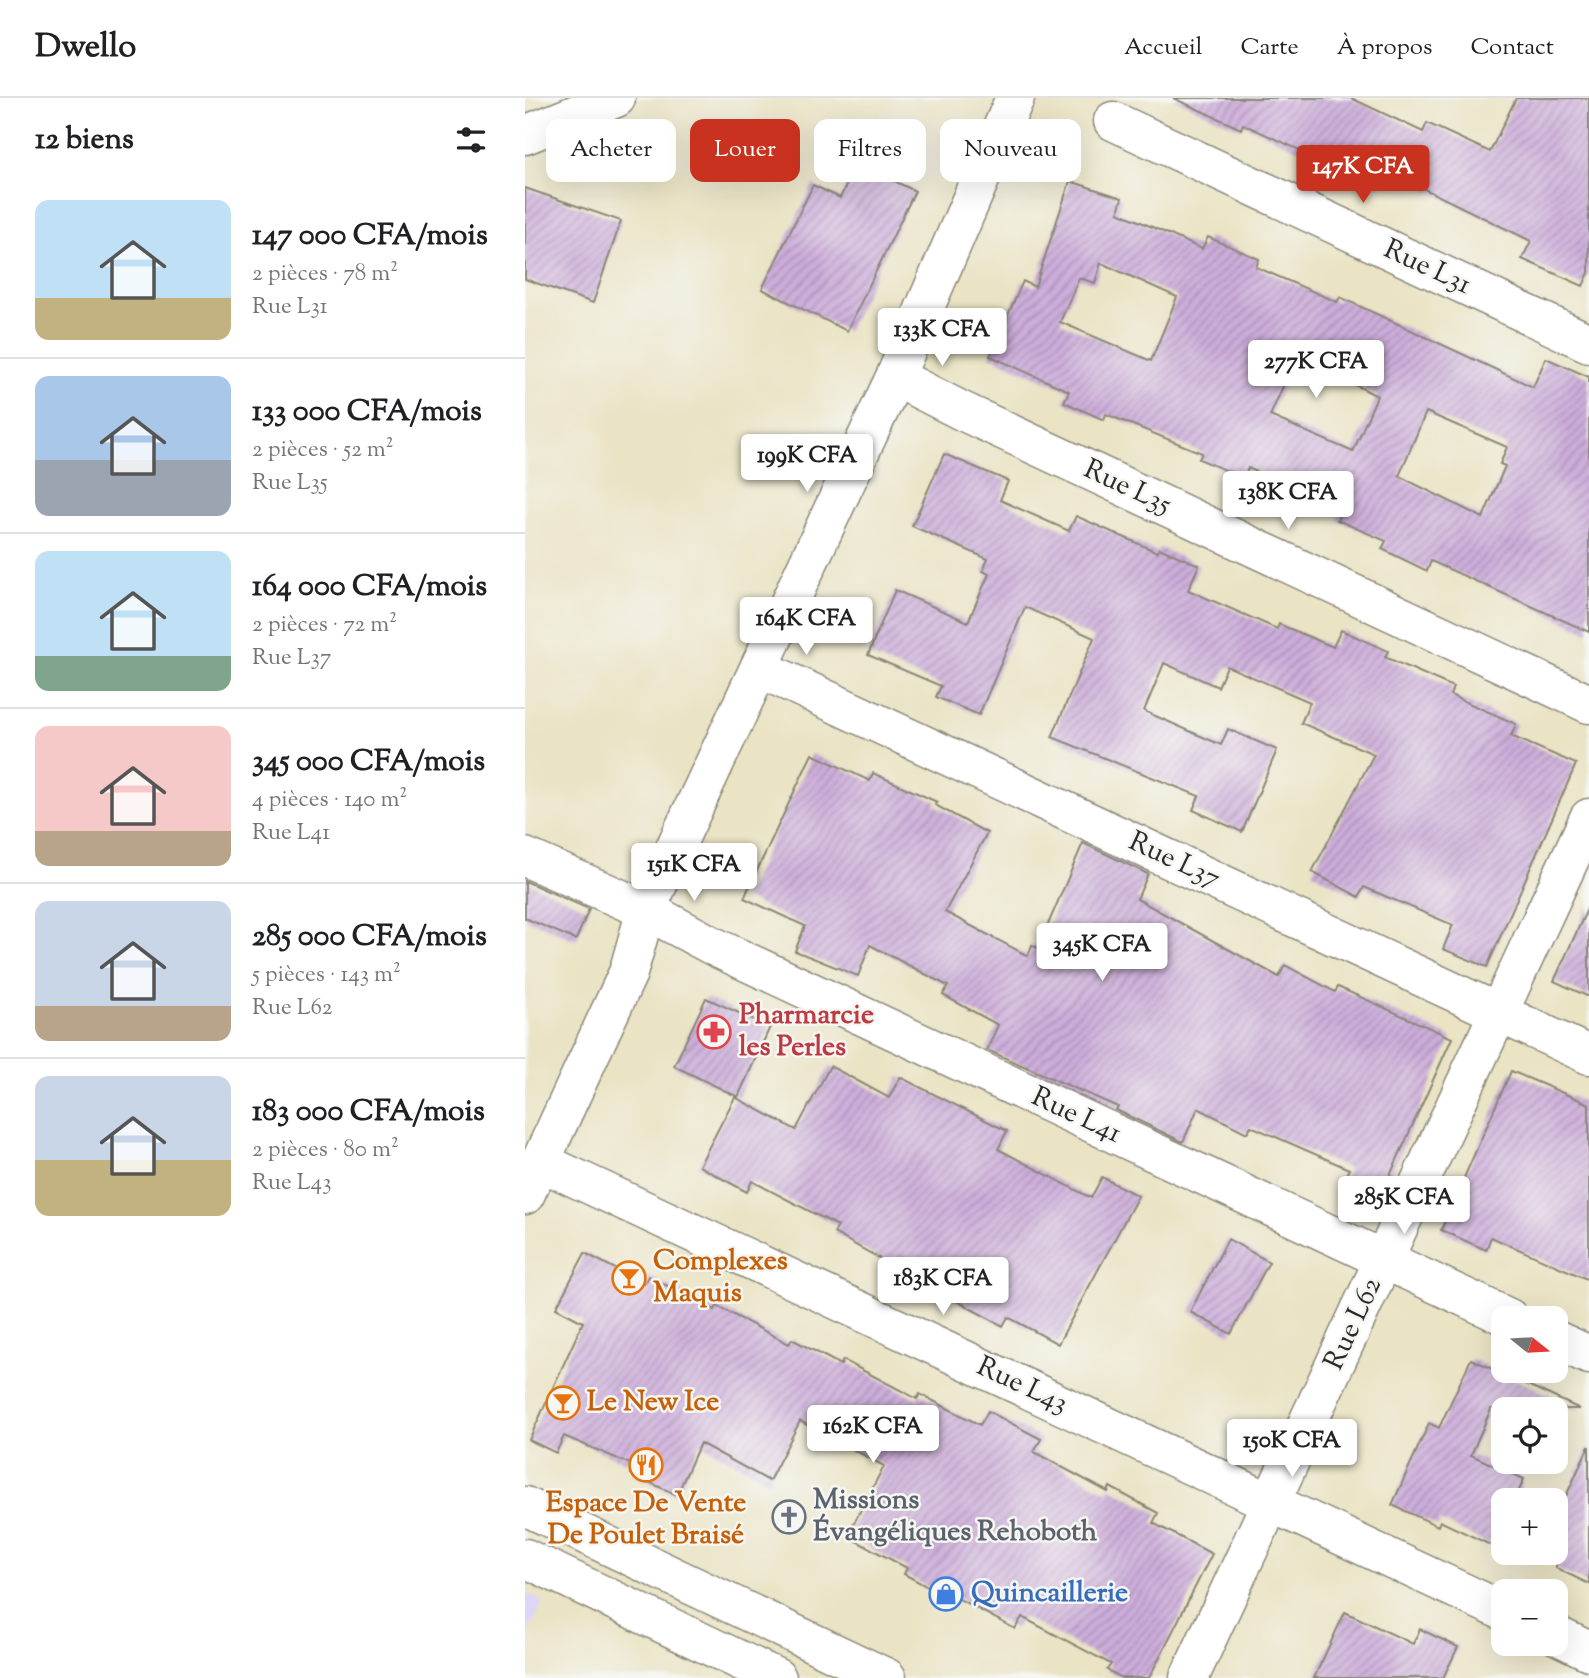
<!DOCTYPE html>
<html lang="fr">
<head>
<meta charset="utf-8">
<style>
  body { margin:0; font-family:"Sorts Mill Goudy",serif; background:#f6f6f6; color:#202124; height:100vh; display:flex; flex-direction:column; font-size:26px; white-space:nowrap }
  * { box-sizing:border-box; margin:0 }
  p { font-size:23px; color:#757577 }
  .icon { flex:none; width:38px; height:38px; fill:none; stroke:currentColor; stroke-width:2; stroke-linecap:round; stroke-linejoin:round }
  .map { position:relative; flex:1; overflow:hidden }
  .panel { display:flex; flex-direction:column; background:#fff; width:525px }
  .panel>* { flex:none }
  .hud { position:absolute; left:21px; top:21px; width:665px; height:63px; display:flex; gap:14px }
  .needle { width:46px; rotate:108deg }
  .controls { position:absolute; left:966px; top:1208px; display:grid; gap:14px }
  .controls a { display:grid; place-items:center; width:77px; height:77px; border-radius:14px; background:#fff; box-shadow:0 7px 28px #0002; font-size:35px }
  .price { position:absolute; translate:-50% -60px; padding:0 16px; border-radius:7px; background:#fff; color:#222; font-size:23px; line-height:46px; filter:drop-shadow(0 2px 4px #0008) }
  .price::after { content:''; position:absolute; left:50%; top:42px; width:21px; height:16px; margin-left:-10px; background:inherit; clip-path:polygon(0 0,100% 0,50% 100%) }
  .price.on { background:#c8321e; color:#fff }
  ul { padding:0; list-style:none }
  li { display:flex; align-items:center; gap:21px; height:175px; padding:0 35px }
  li+li { border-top:2px solid #e0e0e0 }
  li span { display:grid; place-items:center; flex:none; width:196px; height:140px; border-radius:14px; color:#555 }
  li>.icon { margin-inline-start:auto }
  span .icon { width:84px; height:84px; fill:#fffc; stroke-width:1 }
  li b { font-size:30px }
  h2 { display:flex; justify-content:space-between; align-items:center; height:84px; padding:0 35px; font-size:30px }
  .pill { padding:0 24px; border-radius:14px; background:#fff; box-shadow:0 7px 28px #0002; font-size:24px; line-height:63px }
  .pill.on { background:#c8321e; color:#fff }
  header { display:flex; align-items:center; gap:42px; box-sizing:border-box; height:98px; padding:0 35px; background:#fff; border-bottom:2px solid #e0e0e0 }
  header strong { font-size:33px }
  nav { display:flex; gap:38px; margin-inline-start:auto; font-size:24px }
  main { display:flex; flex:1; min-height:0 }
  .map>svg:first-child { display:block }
  .built { fill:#ddd5f6 }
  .building { fill:url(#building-hatch); fill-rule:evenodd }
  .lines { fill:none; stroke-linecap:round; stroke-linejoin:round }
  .minor-casing { stroke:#8a8778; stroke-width:41 }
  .major-casing { stroke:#8a8778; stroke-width:41 }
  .minor { stroke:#fff; stroke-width:38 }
  .major { stroke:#fff; stroke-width:38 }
  .labels { text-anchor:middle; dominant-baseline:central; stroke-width:5; stroke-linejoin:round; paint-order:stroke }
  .street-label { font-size:28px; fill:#2b2b2b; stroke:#f6f6f2 }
  .health-label { font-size:28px; font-weight:bold; fill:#be3a42; stroke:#f6f6f2; text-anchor:start }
  .food-label { font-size:28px; font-weight:bold; fill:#c56008; stroke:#f6f6f2; text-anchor:start }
  .worship-label { font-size:28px; font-weight:bold; fill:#5b616d; stroke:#f6f6f2; text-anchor:start }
  .shop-label { font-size:28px; font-weight:bold; fill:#366cbe; stroke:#f6f6f2; text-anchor:start }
</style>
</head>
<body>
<header>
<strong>Dwello</strong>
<nav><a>Accueil</a><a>Carte</a><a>À propos</a><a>Contact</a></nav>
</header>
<main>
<section class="panel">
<h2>12 biens<svg class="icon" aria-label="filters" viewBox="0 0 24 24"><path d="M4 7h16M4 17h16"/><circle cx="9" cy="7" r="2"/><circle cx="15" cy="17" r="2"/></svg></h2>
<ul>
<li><span style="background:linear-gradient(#bfe0f5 70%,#c2b280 0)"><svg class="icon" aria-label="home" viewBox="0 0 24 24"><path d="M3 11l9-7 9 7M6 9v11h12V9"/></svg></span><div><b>147 000 CFA/mois</b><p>2 pièces · 78 m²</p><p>Rue L31</p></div></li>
<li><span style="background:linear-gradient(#a9c7e8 60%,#9aa5b1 0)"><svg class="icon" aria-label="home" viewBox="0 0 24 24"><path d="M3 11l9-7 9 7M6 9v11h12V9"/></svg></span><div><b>133 000 CFA/mois</b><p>2 pièces · 52 m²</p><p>Rue L35</p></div></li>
<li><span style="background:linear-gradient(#bfe0f5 75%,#7fa58c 0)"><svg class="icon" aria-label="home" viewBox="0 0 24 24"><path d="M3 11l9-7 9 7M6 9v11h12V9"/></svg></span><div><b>164 000 CFA/mois</b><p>2 pièces · 72 m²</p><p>Rue L37</p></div></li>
<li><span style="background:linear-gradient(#f6c9c9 75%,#b9a48a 0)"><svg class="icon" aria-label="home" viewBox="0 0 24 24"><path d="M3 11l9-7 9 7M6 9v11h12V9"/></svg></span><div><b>345 000 CFA/mois</b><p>4 pièces · 140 m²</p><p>Rue L41</p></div></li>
<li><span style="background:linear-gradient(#c9d6e8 75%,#b9a48a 0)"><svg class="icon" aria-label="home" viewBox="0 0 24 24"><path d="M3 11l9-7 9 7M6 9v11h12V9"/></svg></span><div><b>285 000 CFA/mois</b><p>5 pièces · 143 m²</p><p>Rue L62</p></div></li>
<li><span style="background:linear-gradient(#c9d6e8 60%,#c2b280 0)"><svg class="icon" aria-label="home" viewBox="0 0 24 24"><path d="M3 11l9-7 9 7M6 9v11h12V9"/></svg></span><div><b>183 000 CFA/mois</b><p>2 pièces · 80 m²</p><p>Rue L43</p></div></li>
</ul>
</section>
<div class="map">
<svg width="1064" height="1580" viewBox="0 0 1064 1580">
  <defs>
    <pattern id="building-hatch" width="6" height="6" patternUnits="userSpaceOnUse" patternTransform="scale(1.75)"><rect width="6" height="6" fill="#cdaedb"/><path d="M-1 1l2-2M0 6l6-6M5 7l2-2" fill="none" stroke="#a78eb2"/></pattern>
  </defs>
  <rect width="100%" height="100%" fill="#f6f6f2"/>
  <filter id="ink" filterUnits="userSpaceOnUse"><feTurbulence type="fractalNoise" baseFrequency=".0143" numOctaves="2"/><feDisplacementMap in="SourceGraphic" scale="14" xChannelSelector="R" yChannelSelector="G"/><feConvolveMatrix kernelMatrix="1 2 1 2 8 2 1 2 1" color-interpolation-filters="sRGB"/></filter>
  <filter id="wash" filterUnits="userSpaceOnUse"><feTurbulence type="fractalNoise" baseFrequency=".00686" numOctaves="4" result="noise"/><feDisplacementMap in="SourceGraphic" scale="28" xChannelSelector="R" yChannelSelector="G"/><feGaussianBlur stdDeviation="1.57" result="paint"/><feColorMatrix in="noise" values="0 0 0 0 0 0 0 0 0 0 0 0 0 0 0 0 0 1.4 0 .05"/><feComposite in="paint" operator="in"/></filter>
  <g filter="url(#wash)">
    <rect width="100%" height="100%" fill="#eae3c4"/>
    <!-- built -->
    <path class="built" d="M0,1495l18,9 -18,38z"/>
    <g id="blocks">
      <!-- building -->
      <path class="building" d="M648,0h178l72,34 4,-9 63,29 26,-54h73v175l-6,13 -61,-27 9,-18 -145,-71 -8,16 -135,-62 -2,5z
        M332,65l58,28 -68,140 -85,-42 51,-104 27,13z
        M545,83l52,17 -4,14 84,37 6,-12 51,22 -3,8 81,35 3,-5 193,90 13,-29 43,19v255l-158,-71 -4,10 -45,-22 4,-8 -49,-21 5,-11 -94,-41 -4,10 -45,-19 3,-6 -96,-39 -2,6 -40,-18 5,-11 -79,-35 33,-75 12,6zM576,165l76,34 -26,64 -91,-39 19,-44 16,5zM772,256l80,42 -24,56 -83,-36zM901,314l81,35 -7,17 5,2 -22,52 -84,-42z
        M0,90l96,33 -28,82 -68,-24z
        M419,356l64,27 -8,19 69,31 7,-15 81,36 2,-4 40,17 -11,25 89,39 2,-5 54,23 8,-17 47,21 -3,6 68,30 -3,8 66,29 -5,12 65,28 -89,203 -44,-18 10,-24 -89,-38 -5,10 -47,-25 62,-118 -73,-31 9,-21 -83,-36 -9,21 -54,-24 -20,48 77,34 7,-16 49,21 -35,82 -49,-22 6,-14 -147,-59 42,-99 -69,-31 -46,108 -43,-18 5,-11 -73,-31 27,-65 73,32 21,-48 -6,-3 5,-12 -76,-33z
        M287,656l58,27 3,-8 64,29 -2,3 52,28 -42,79 83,44 4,-11 6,3 45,-105 65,31 -11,25 142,78 6,-12 50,27 3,-5 114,51 -74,164 -37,-17 8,-16 -98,-43 -4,7 -49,-25 -15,34 -67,-32 2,-3 -131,-57 11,-25 -55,-30 5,-9 -78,-41 -12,31 -63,-25 10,-25 -61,-28z
        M0,783l64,28 -13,31 -51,-22z
        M1064,807v92l-35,-16z
        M181,900l64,29 -32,70 -64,-31z
        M305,968l59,32 11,-21 107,54 -9,18 93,49 11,-21 36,19 -80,148 -50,-27 -5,9 -41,-22 -128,-71 4,-7 -86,-45 -5,11 -48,-26 36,-69 61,33z
        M986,973l78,33v176l-98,-43 -5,13 -45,-20z
        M703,1141l41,23 -38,72 -41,-22z
        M60,1155l59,31 4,-8 67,34 2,-4 72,38 3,-5 49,26 2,-5 74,39 3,-5 60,31 8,-14 53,28 -7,13 74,40 2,-5 48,26 -5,10 59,31 -63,124h-27l-15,-8 4,-6 -89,-47 -7,12 -65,-35 -2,4 -44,-24 3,-6 -60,-32 37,-70 -84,-45 -31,60 -69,-38 -23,52 -46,-21 4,-8 -71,-30 -8,17 -27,-13 54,-118 -27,-14z
        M946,1261l109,50h-89l-20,46 53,24 -9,21h-12v51l-63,-30 -2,5 -46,-21 37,-82 10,5z
        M1064,1348v138l-33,-16v-50z
        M820,1514l68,32 7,-15 38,18 -15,31h-129z"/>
    </g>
  </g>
  <g filter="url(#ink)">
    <use href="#blocks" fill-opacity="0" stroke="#8a8778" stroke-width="2"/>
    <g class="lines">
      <defs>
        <path id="minor" d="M588,23l476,222
          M0,37l91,-37
          M370,279l67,34 627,293
          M234,570l830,387
          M0,759l121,53 69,37 794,371
          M16,1064l962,449
          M0,1097l103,-222 18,-63 249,-533 120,-279
          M1031,1242l33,15
          M1031,1537l33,16
          M664,1580l400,-860"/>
        <path id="major" d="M0,1408l362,172
          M0,1460l252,120"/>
      </defs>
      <!-- minor casing -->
      <use href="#minor" class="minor-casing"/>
      <!-- major casing -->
      <use href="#major" class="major-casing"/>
      <!-- minor -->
      <use href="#minor" class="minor"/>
      <!-- major -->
      <use href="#major" class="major"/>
    </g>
  </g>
  <!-- icons -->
  <defs>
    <symbol id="pharmacy-ring" viewBox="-11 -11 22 22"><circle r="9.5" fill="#f6f6f2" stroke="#e0444e" stroke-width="1.5"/><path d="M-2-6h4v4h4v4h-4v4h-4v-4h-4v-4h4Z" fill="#e0444e"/></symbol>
    <symbol id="bar-ring" viewBox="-11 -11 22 22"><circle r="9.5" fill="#f6f6f2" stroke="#e8710a" stroke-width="1.5"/><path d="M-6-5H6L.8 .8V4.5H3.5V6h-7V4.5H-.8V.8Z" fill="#e8710a"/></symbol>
    <symbol id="restaurant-ring" viewBox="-11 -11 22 22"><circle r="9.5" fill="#f6f6f2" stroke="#e8710a" stroke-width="1.5"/><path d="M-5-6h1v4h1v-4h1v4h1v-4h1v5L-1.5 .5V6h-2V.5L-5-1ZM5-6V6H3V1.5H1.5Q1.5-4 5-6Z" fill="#e8710a"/></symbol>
    <symbol id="church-ring" viewBox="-11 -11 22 22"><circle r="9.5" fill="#f6f6f2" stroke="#6b7280" stroke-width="1.5"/><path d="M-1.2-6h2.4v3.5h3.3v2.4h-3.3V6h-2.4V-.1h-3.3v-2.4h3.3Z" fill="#6b7280"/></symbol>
    <symbol id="shop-ring" viewBox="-11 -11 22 22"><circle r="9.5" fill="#f6f6f2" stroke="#3f7fe0" stroke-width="1.5"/><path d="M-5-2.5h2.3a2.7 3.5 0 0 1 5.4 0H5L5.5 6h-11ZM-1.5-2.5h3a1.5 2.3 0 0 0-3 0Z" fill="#3f7fe0"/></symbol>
  </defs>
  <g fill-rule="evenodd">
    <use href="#pharmacy-ring" x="170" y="915" width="38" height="38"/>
    <use href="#bar-ring" x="85" y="1161" width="38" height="38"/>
    <use href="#bar-ring" x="19" y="1286" width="38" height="38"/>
    <use href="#restaurant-ring" x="102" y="1348" width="38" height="38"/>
    <use href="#church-ring" x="245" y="1400" width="38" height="38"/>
    <use href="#shop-ring" x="402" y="1477" width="38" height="38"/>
  </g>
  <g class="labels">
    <!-- street labels -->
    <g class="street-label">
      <text transform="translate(902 170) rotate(25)">Rue L31</text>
      <text transform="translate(602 390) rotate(25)">Rue L35</text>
      <text transform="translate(649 763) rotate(25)">Rue L37</text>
      <text transform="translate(551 1018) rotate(25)">Rue L41</text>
      <text transform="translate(829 1226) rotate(-65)">Rue L62</text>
      <text transform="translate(497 1288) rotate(25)">Rue L43</text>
    </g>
    <!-- health labels -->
    <g class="health-label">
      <text x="214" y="918">Pharmarcie<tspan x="214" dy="32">les Perles</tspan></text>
    </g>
    <!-- food labels -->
    <g class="food-label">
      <text x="128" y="1164">Complexes<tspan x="128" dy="32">Maquis</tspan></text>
      <text x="62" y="1305">Le New Ice</text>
      <text x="121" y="1406" text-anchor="middle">Espace De Vente<tspan x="121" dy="32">De Poulet Braisé</tspan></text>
    </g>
    <!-- worship labels -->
    <g class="worship-label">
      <text x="288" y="1403">Missions<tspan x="288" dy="32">Évangéliques Rehoboth</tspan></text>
    </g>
    <!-- shop labels -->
    <g class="shop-label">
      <text x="446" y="1496">Quincaillerie</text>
    </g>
  </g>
</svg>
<div class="controls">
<a><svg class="needle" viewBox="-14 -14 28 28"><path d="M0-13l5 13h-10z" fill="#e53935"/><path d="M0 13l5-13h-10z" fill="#757577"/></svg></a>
<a><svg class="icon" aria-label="locate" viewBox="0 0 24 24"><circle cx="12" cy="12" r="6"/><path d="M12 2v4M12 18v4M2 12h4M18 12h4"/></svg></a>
<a>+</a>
<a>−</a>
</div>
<b class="price on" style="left:838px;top:107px">147K CFA</b>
<b class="price" style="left:417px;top:270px">133K CFA</b>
<b class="price" style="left:791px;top:302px">277K CFA</b>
<b class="price" style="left:282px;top:396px">199K CFA</b>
<b class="price" style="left:763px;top:433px">138K CFA</b>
<b class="price" style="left:281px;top:559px">164K CFA</b>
<b class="price" style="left:169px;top:805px">151K CFA</b>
<b class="price" style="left:577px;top:885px">345K CFA</b>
<b class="price" style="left:879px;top:1138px">285K CFA</b>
<b class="price" style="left:418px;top:1219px">183K CFA</b>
<b class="price" style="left:348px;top:1367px">162K CFA</b>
<b class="price" style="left:767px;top:1381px">150K CFA</b>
<div class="hud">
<a class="pill">Acheter</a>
<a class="pill on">Louer</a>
<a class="pill">Filtres</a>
<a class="pill">Nouveau</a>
</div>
</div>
</main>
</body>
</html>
